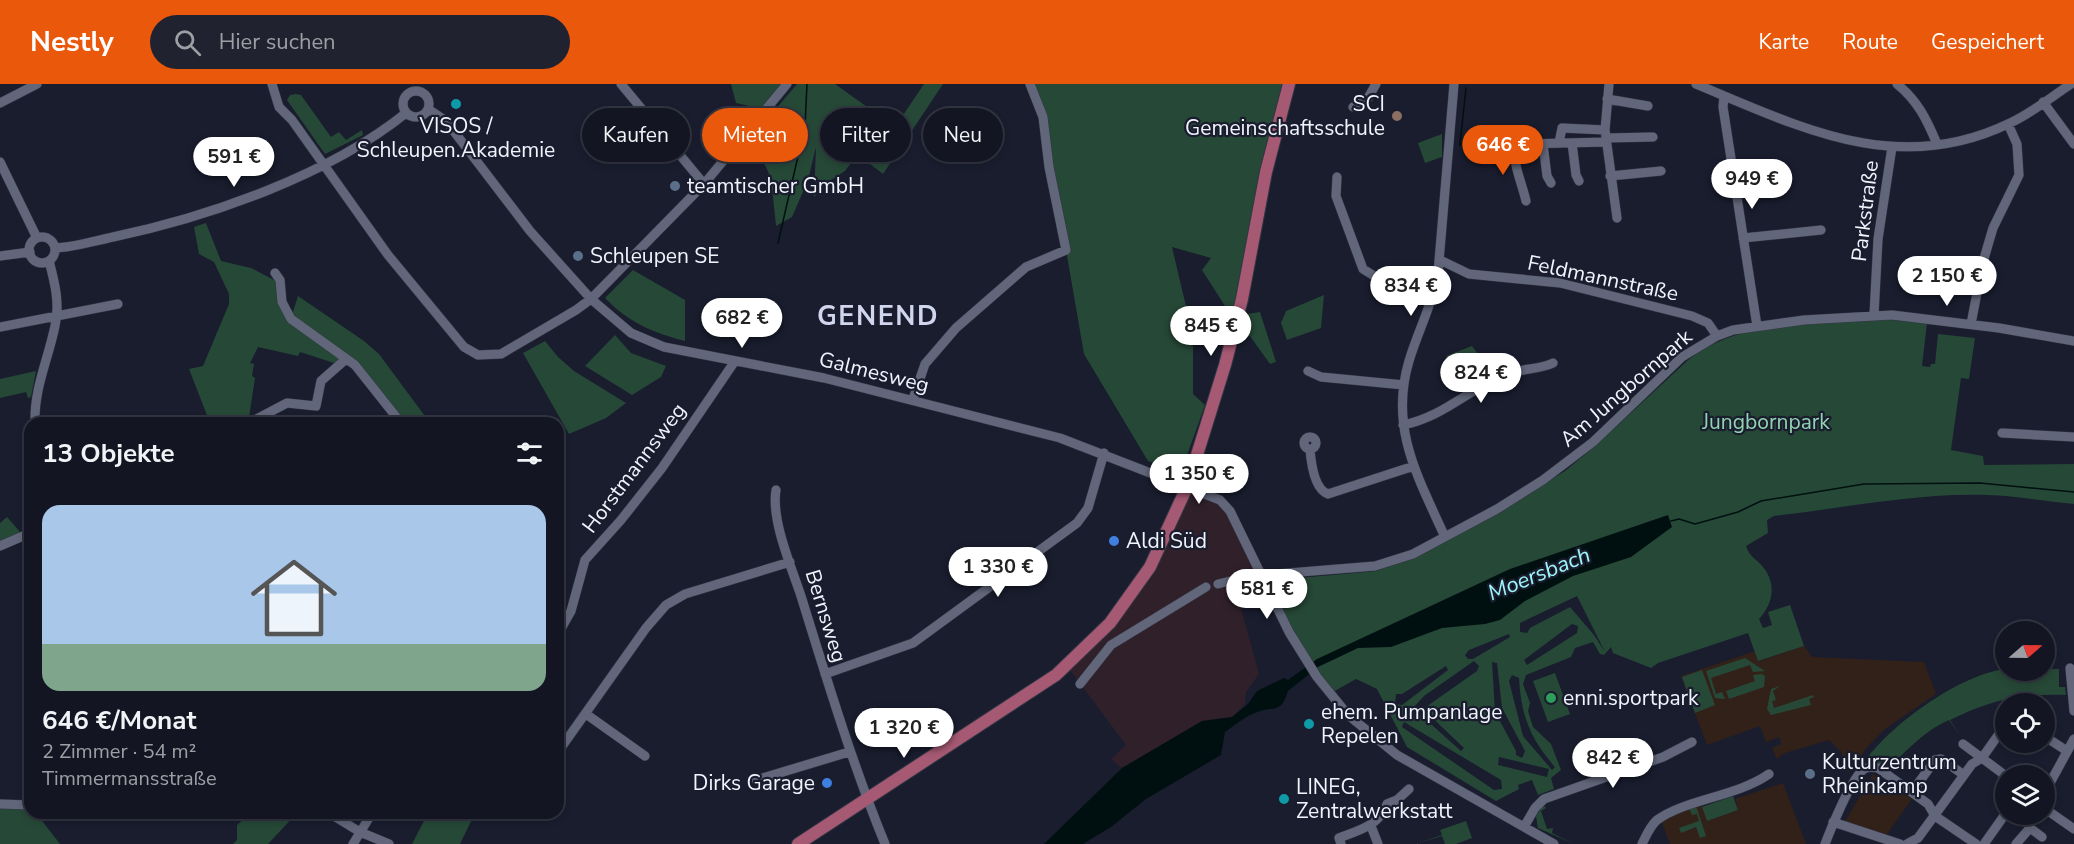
<!DOCTYPE html>
<html lang="de">
<head>
<meta charset="utf-8">
<style>
  body { margin:0; font-family:"Nunito Sans",sans-serif; background:#20232f; color:#f1f3f6; height:100vh; display:flex; flex-direction:column; font-size:22px; white-space:nowrap }
  * { box-sizing:border-box; margin:0 }
  p { font-size:20px; color:#9d9fa5 }
  .icon { flex:none; width:33px; height:33px; fill:none; stroke:currentColor; stroke-width:2; stroke-linecap:round; stroke-linejoin:round }
  .map { position:relative; flex:1; overflow:hidden }
  .sheet { position:absolute; left:24px; top:333px; width:540px; height:402px; display:flex; flex-direction:column; background:#131622; border-radius:18px; box-shadow:0 3px 9px #0003,0 0 0 2px #323540 }
  .sheet>* { flex:none }
  .hud { position:absolute; left:582px; top:24px; width:570px; height:54px; display:flex; gap:12px }
  .needle { width:39px; rotate:70deg }
  .fabs { position:absolute; left:1995px; top:537px; display:grid; gap:12px }
  .fabs a { display:grid; place-items:center; width:60px; height:60px; border-radius:50%; background:#131622; box-shadow:0 3px 9px #0003,0 0 0 2px #323540; font-size:30px }
  .price { position:absolute; translate:-50% -51px; padding:0 14px; border-radius:21px; background:#fff; color:#222; font-size:20px; line-height:39px; filter:drop-shadow(0 2px 3px #0008) }
  .price::after { content:''; position:absolute; left:50%; top:36px; width:18px; height:14px; margin-left:-9px; background:inherit; clip-path:polygon(0 0,100% 0,50% 100%) }
  .price.active { background:#ea580c; color:#fff }
  ul { padding:0; list-style:none }
  li { display:grid; align-content:center; gap:12px; height:318px; padding:0 18px }
  li span { display:grid; place-items:center; height:186px; border-radius:18px; color:#555 }
  li>.icon { margin-inline-start:auto }
  span .icon { width:108px; height:108px; fill:#fffc; stroke-width:1 }
  li b { font-size:26px }
  h2 { display:flex; justify-content:space-between; align-items:center; height:72px; padding:0 18px; font-size:26px }
  .tag { padding:0 21px; border-radius:27px; background:#131622; box-shadow:0 3px 9px #0003,0 0 0 2px #323540; font-size:21px; line-height:54px }
  .tag.active { background:#ea580c; color:#fff }
  header { display:flex; align-items:center; gap:36px; box-sizing:border-box; height:84px; padding:0 30px; background:#ea580c; color:#fff }
  header strong { font-size:28px }
  nav { display:flex; gap:33px; margin-inline-start:auto; font-size:21px }
  .search { width:420px; height:54px; background:#20232f; display:flex; align-items:center; gap:15px; box-sizing:border-box; padding:0 21px; border-radius:33px; color:#9d9fa5; font-size:22px }
  .map>svg:first-child { display:block }
  .industrial { fill:#30202a }
  .education { fill:#322119 }
  .green { fill:#264837; fill-rule:evenodd }
  .water { fill:#001011 }
  .lines { fill:none; stroke-linecap:round; stroke-linejoin:round }
  .stream { stroke:#001011; stroke-width:1.5 }
  .minor-casing { stroke:#343644; stroke-width:10 }
  .major-casing { stroke:#343644; stroke-width:14 }
  .minor { stroke:#61667a; stroke-width:9 }
  .major { stroke:#a55972; stroke-width:12 }
  .culture-dot { fill:#0f9aa8; stroke:#191d2e; stroke-width:2 }
  .education-dot { fill:#8d6e63; stroke:#191d2e; stroke-width:2 }
  .service-dot { fill:#5c6f8a; stroke:#191d2e; stroke-width:2 }
  .shop-dot { fill:#3f7fe0; stroke:#191d2e; stroke-width:2 }
  .leisure-dot { fill:#2e9e5b; stroke:#191d2e; stroke-width:2 }
  .labels { text-anchor:middle; dominant-baseline:central; stroke-width:4.5; stroke-linejoin:round; paint-order:stroke }
  .poi-label { font-size:21px; fill:#f1f4fd; stroke:#191d2e; text-anchor:start }
  .street-label { font-size:21px; fill:#f1f4fd; stroke:#191d2e }
  .park-label { font-size:21px; fill:#92d4b1; stroke:#191d2e }
  .water-label { font-size:22px; font-style:italic; fill:#9ef5f9; stroke:#191d2e }
  .district-label { font-size:27px; font-weight:bold; letter-spacing:1.5px; fill:#d0d6ed; stroke:#191d2e }
</style>
</head>
<body>
<header>
<strong>Nestly</strong>
<div class="search"><svg class="icon" aria-label="search" viewBox="0 0 24 24"><circle cx="10" cy="10" r="6"/><path d="M15 15l6 6"/></svg>Hier suchen</div>
<nav><a>Karte</a><a>Route</a><a>Gespeichert</a></nav>
</header>
<div class="map">
<svg width="2074" height="760" viewBox="0 0 2074 760">
  <rect width="100%" height="100%" fill="#191d2e"/>
  <!-- industrial -->
  <path class="industrial" d="M1186,403l40,19 32,65 -25,8 26,95 -13,18 -1,12 -13,13 -30,4 -80,47 -11,-9 15,-14 -59,-79 83,-99z"/>
  <!-- education -->
  <path class="education" d="M1804,562l8,11 112,5 12,32 -51,35 -18,18 -19,26 -7,-21 -12,-12 -44,13 -8,6 -5,-11 9,-4 -2,-7 -13,5 -6,-16 -53,19 -26,-69 74,-25 4,10z
    M1873,690l39,25 -27,38 -41,-14z
    M1783,699l23,61h-136l-9,-24 40,-16 6,16 31,-10 -3,-11z"/>
  <!-- green -->
  <path class="green" d="M731,0h53l-17,26 -31,-7z
    M797,0h38l49,35 -39,52 -19,12 -12,14 2,-50 -8,33 -16,37 -16,9 -5,-48 -19,-41z
    M924,0h19l-60,90 -13,-10z
    M1030,0h255l-19,63 -34,170 -30,-47 9,-12 -39,-11 21,89v58l12,11 -20,56c-10,12 -24,4 -37,0l-64,-107 -41,-237z
    M296,10l5,1 30,42 8,-5 7,8 16,-10 1,5 -38,19 -38,-54 3,-5z
    M1442,50v23l-17,6 -7,-20z
    M206,139l15,38 30,7 27,14 5,31 57,46 -6,4 -34,-11 -2,4 -40,-9 -8,16 4,1 -2,12 3,2 -6,39 -10,6h-29l-21,-54 14,-3 26,-62v-10l-15,-32 -15,-8 -5,-27z
    M633,186l52,30v41c-32,-8 -57,-19 -80,-43z
    M1324,211l-3,33 -34,12 -6,-17 5,-12z
    M298,212l66,45 15,13 51,69h-24l-36,-46 -78,-62z
    M1260,228l16,50 -6,2 -23,-32v-18z
    M1885,235l42,4 -5,43 8,1 1,-3h4l3,-30 37,4 -6,41 -8,-1 -10,72 32,6 1,9 90,-1v40c-29,-3 -58,-8 -87,-9 -72,-2 -142,13 -213,21l-7,4 1,13 -22,13c4,12 11,13 17,21 14,17 10,37 -4,52l4,9 9,-3 -4,-13 22,-7 14,41 -46,15 -10,-28 -90,30 -7,5 -38,-15 -2,-6 -7,8 -4,-1 -7,-12 -18,6 -4,9 -45,18 -3,9 7,19 -2,8 5,16 18,17 10,26 -10,8 3,11 -16,6 -6,-15 -14,5 1,4 -23,12 -89,-54 -30,-58 -21,-10 -25,14 -34,-52 -26,-53 6,-8 99,-9 36,-13 90,-48 63,-39 29,-24 93,-86c52,-43 134,-39 198,-42zM1577,512l28,56 -11,-17 -24,-28 -40,21 -3,5 -7,-1v-9zM1572,540l6,2 -1,7 -50,32 -3,-5zM1509,550l1,3 -37,22h-5l-3,-4 4,-5zM1474,577l5,5 -2,5 -54,38 41,39 -3,3 -48,-43 11,-12zM1492,578l5,1 5,45 23,43 -3,7 -6,-3v-4l-21,-39zM1446,582l2,4 -46,35 -7,-1 1,-10h6zM1512,591l7,3c2,37 11,61 36,89l-3,3 -29,-34 -14,-55zM1404,638l97,58 1,9 -8,1 -92,-63zM1499,673l50,12 -2,8 -49,-12z
    M615,251l16,18 35,13 -5,11 -29,18 -47,-29z
    M545,257l13,16 16,14 52,32 -20,15 -37,16 -46,-81z
    M1472,262l6,8 -1,5 -27,9 -4,-12z
    M36,287l-5,26 -3,1 -2,-6 -26,6v-19z
    M7,433l14,16 -21,11v-21z
    M1745,574l20,13 -12,1 -3,-7 -39,13 5,16 6,-2 3,7 -10,-1 -9,-27z
    M2005,585h54v18h6l1,8c-45,-2 -75,5 -116,25l11,17 -12,-17c-25,11 -43,31 -62,50l-19,-13c28,-36 92,-82 137,-88z
    M1702,586l13,35 -20,8 -13,-36z
    M1555,589l15,41 -22,8 -15,-41z
    M1762,590l3,2 -1,11 -35,12 -3,-8 29,-10 -2,-6z
    M1780,602l-7,5 3,9 -4,1 2,7 39,-13 1,2 -5,2 2,6 -40,10 -4,-6 4,-20z
    M1733,712l5,14 -31,11 -5,-14z
    M1543,721l3,3 -5,3 6,18 6,-1 -1,5 22,11 -36,-16 -2,-12z
    M1696,722l10,30 -6,2 -4,-11 -15,6 -2,-5 20,-7 -2,-7 -5,1 -3,-7z
    M0,724h30v5h6l24,31h-60z
    M251,729h46l-29,31h-35l4,-4v-15z
    M428,729h47l-15,31h-48z
    M1466,737l6,17 -16,6h-11l-3,-8 -27,8 27,-9 -2,-5z"/>
  <!-- water -->
  <path class="water" d="M706 237a12 12 0 1 1 24 0a12 12 0 1 1-24 0Z
    M1668,431l4,12 -41,30 -58,19 -48,25 -25,19 -15,4 -43,4 -51,19 -33,1 -40,19 -30,24c-7,24 -14,14 -33,22 -11,4 -21,13 -30,19l-4,23 -75,44 -35,28 -28,17h-39l78,-76 80,-47 30,-4 16,-13 9,-13 27,-13 4,2 29,-21 193,-90z"/>
  <g class="lines">
    <!-- stream -->
    <path class="stream" d="M1460,61l6,-57
      M778,159l27,-117 2,-42
      M1671,437l8,-2 16,5 43,-12 23,-11 103,-17 116,-1 94,9"/>
    <defs>
      <path id="minor" d="M272,0l7,23 13,13 96,135 76,92 14,8 23,-1 75,-44 15,-11 113,-115 83,-100
        M621,0l83,100
        M1609,0l-4,46 12,88
        M1696,0c104,43 201,94 314,39 22,-10 41,-26 61,-39
        M1897,0c21,17 30,36 40,60
        M403 20a13 13 0 1 1 26 0a13 13 0 1 1-26 0Z
        M1724,12l-1,11 34,219
        M1607,15l41,7
        M2043,18l31,42
        M0,19l37,-19
        M1353,23l15,-9 8,-14
        M428,25l18,12 84,110 61,68 40,34 33,14 160,31 236,60 160,62 10,11 59,121 28,45 31,38 49,40 157,89
        M1606,54l47,-1
        M1559,59l3,-15 43,2
        M1572,59l4,32 3,6
        M1543,60l4,32 4,7
        M1477,61l129,-3
        M1514,61c0,23 7,35 12,56
        M0,78l37,76
        M1610,92l51,-5
        M1337,93l-1,19 27,73 16,10 57,8
        M29 166a13 13 0 1 1 26 0a13 13 0 1 1-26 0Z
        M1743,154l78,-8
        M55,164c19,-1 39,-7 58,-11 96,-20 216,-62 293,-124
        M0,172l30,-4
        M1440,176l29,14 91,9 132,33 16,7 9,13
        M275,189l5,7 2,22 9,17 64,46 46,58
        M1874,231l4,-76 14,-92
        M1971,240l12,-62 10,-34 26,-53 -2,-31 -9,-20
        M0,243l118,-23
        M1308,287l13,6 83,8
        M913,315l12,-35 31,-36 70,-61 40,-17 -17,-83 -6,-50 -13,-33
        M35,339c-1,-35 13,-63 20,-97 5,-22 0,-43 -6,-65
        M249,339l38,-20 29,3 5,-25 25,-22
        M1403,341c43,-9 67,-38 105,-51 15,-6 30,-4 45,-11
        M2002,349l72,4
        M1304 359a6 6 0 1 1 12 0a6 6 0 1 1-12 0Z
        M1310,365c1,13 4,40 18,45l86,-28
        M776,406c-5,30 15,76 25,106 26,84 51,167 84,248
        M1445,453c-27,-60 -56,-109 -36,-176 9,-30 24,-58 29,-88l16,-189
        M0,462l30,-13
        M1218,500l33,-8 124,-10 38,-12 84,-45 46,-29 50,-38 89,-85 35,-21 16,-6 71,-10 88,-5 107,13 75,13
        M558,550l13,-23 14,-51 36,-40 41,-52 73,-107
        M2070,584l4,43
        M825,590l88,-31 164,-120 11,-15 16,-55
        M1080,600l31,-39 95,-58
        M586,630l59,42
        M2044,652l23,15
        M1963,660l39,29 4,10
        M558,668l88,-124 20,-23 19,-11 105,-32
        M756,696l93,-28
        M1912,708l23,-32 6,-1 23,16
        M2044,710l30,-55
        M0,720l30,1
        M2044,724l30,21
        M329,729l31,19 29,12
        M1833,738l67,22
        M1371,742l7,18
        M1524,743l11,-19 9,-9 119,-42 29,-15
        M353,760l19,-31
        M1341,760l-2,-6c20,-8 40,-12 48,-34l10,-4 12,-11
        M1642,760c4,-8 8,-18 15,-24 29,-21 79,-23 112,-46
        M1825,760c6,-16 27,-67 39,-75 5,-3 9,-2 14,-1l50,36 7,12 41,28
        M1907,760l11,-6 54,-74 10,-6 24,-34
        M1984,760l22,-31
        M2016,760l14,-16 12,9"/>
      <path id="major" d="M798,760l258,-169 54,-52 40,-56 37,-80 38,-122 17,-66 24,-127 23,-88"/>
    </defs>
    <!-- minor casing -->
    <use href="#minor" class="minor-casing"/>
    <!-- major casing -->
    <use href="#major" class="major-casing"/>
    <!-- minor -->
    <use href="#minor" class="minor"/>
    <!-- major -->
    <use href="#major" class="major"/>
  </g>
  <!-- markers -->
  <g class="culture-dot">
    <circle cx="456" cy="20" r="6"/>
    <circle cx="1309" cy="640" r="6"/>
    <circle cx="1284" cy="715" r="6"/>
  </g>
  <circle class="education-dot" cx="1397" cy="32" r="6"/>
  <g class="service-dot">
    <circle cx="675" cy="102" r="6"/>
    <circle cx="578" cy="172" r="6"/>
    <circle cx="1810" cy="690" r="6"/>
  </g>
  <g class="shop-dot">
    <circle cx="1114" cy="457" r="6"/>
    <circle cx="827" cy="699" r="6"/>
  </g>
  <circle class="leisure-dot" cx="1551" cy="614" r="6"/>
  <g class="labels">
    <!-- poi labels -->
    <g class="poi-label">
      <text x="1385" y="20" text-anchor="end">SCI<tspan x="1385" dy="24">Gemeinschaftsschule</tspan></text>
      <text x="456" y="42" text-anchor="middle">VISOS /<tspan x="456" dy="24">Schleupen.Akademie</tspan></text>
      <text x="687" y="102">teamtischer GmbH</text>
      <text x="590" y="172">Schleupen SE</text>
      <text x="1126" y="457">Aldi Süd</text>
      <text x="1563" y="614">enni.sportpark</text>
      <text x="1321" y="628">ehem. Pumpanlage<tspan x="1321" dy="24">Repelen</tspan></text>
      <text x="1822" y="678">Kulturzentrum<tspan x="1822" dy="24">Rheinkamp</tspan></text>
      <text x="815" y="699" text-anchor="end">Dirks Garage</text>
      <text x="1296" y="703">LINEG,<tspan x="1296" dy="24">Zentralwerkstatt</tspan></text>
    </g>
    <!-- street labels -->
    <g class="street-label">
      <text transform="translate(1865 127) rotate(-83)">Parkstraße</text>
      <text transform="translate(1603 194) rotate(12)">Feldmannstraße</text>
      <text transform="translate(874 288) rotate(14)">Galmesweg</text>
      <text transform="translate(1626 304) rotate(-41)">Am Jungbornpark</text>
      <text transform="translate(634 384) rotate(-53)">Horstmannsweg</text>
      <text transform="translate(826 532) rotate(73)">Bernsweg</text>
    </g>
    <!-- park labels -->
    <g class="park-label">
      <text x="1766" y="338">Jungbornpark</text>
    </g>
    <!-- water labels -->
    <g class="water-label">
      <text transform="translate(1539 490) rotate(-22)">Moersbach</text>
    </g>
    <!-- district labels -->
    <g class="district-label">
      <text x="878" y="232">GENEND</text>
    </g>
  </g>
</svg>
<div class="fabs">
<a><svg class="needle" viewBox="-14 -14 28 28"><path d="M0-13l5 13h-10z" fill="#e53935"/><path d="M0 13l5-13h-10z" fill="#9d9fa5"/></svg></a>
<a><svg class="icon" aria-label="locate" viewBox="0 0 24 24"><circle cx="12" cy="12" r="6"/><path d="M12 2v4M12 18v4M2 12h4M18 12h4"/></svg></a>
<a><svg class="icon" aria-label="layers" viewBox="0 0 24 24"><path d="M12 4l9 5-9 5-9-5zM3 14l9 5 9-5"/></svg></a>
</div>
<b class="price active" style="left:1503px;top:92px">646 €</b>
<b class="price" style="left:234px;top:104px">591 €</b>
<b class="price" style="left:1752px;top:126px">949 €</b>
<b class="price" style="left:1947px;top:223px">2 150 €</b>
<b class="price" style="left:1411px;top:233px">834 €</b>
<b class="price" style="left:742px;top:265px">682 €</b>
<b class="price" style="left:1211px;top:273px">845 €</b>
<b class="price" style="left:1481px;top:320px">824 €</b>
<b class="price" style="left:1199px;top:421px">1 350 €</b>
<b class="price" style="left:998px;top:514px">1 330 €</b>
<b class="price" style="left:1267px;top:536px">581 €</b>
<b class="price" style="left:904px;top:675px">1 320 €</b>
<b class="price" style="left:1613px;top:705px">842 €</b>
<div class="hud">
<a class="tag">Kaufen</a>
<a class="tag active">Mieten</a>
<a class="tag">Filter</a>
<a class="tag">Neu</a>
</div>
<section class="sheet">
<h2>13 Objekte<svg class="icon" aria-label="filters" viewBox="0 0 24 24"><path d="M4 7h16M4 17h16"/><circle cx="9" cy="7" r="2"/><circle cx="15" cy="17" r="2"/></svg></h2>
<ul>
<li><span style="background:linear-gradient(#a9c7e8 75%,#7fa58c 0)"><svg class="icon" aria-label="home" viewBox="0 0 24 24"><path d="M3 11l9-7 9 7M6 9v11h12V9"/></svg></span><div><b>646 €/Monat</b><p>2 Zimmer · 54 m²</p><p>Timmermansstraße</p></div></li>
</ul>
</section>
</div>
</body>
</html>
